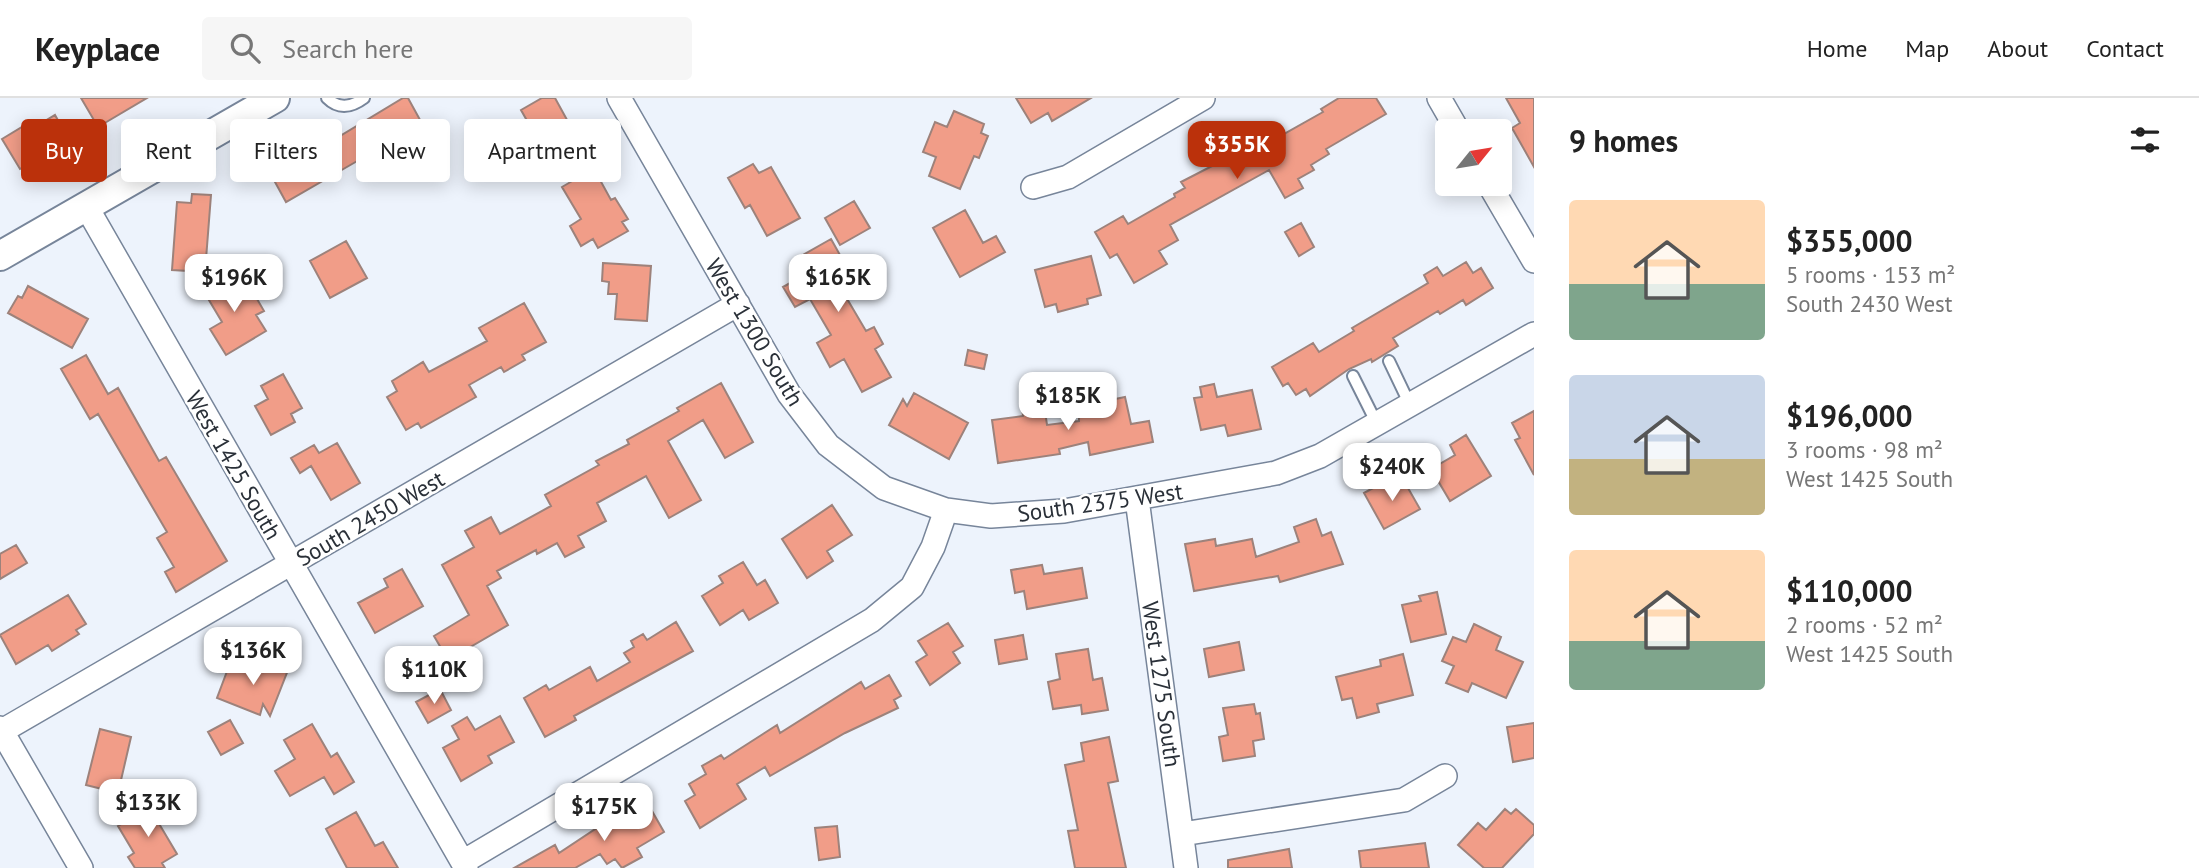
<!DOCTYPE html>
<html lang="en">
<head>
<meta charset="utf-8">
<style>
  body { margin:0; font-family:"PT Sans",sans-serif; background:#f6f6f6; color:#222; height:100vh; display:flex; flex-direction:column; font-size:26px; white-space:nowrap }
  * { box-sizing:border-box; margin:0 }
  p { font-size:23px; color:#767676 }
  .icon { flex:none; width:38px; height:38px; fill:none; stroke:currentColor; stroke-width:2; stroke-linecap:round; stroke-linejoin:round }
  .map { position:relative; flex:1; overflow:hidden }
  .details { display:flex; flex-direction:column; background:#fff; width:665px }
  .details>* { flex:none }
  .top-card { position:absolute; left:21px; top:21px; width:665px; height:63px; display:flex; gap:14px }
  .needle { width:46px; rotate:60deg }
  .fabs { position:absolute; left:1435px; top:21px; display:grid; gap:14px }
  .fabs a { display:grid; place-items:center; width:77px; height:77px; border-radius:7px; background:#fff; box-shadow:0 4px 18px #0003; font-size:35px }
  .price { position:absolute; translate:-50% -60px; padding:0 16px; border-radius:14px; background:#fff; color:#222; font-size:23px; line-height:46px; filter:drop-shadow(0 2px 4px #0008) }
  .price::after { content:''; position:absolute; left:50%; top:42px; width:21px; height:16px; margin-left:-10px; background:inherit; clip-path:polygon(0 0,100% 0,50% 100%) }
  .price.current { background:#bb310b; color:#fff }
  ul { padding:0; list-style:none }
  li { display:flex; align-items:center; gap:21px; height:175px; padding:0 35px }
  li span { display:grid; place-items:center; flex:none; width:196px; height:140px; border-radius:7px; color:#555 }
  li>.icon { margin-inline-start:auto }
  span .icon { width:84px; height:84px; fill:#fffc; stroke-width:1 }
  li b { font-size:30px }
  h2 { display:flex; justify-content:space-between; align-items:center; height:84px; padding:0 35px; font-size:30px }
  .pill { padding:0 24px; border-radius:7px; background:#fff; box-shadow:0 4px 18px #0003; font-size:24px; line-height:63px }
  .pill.current { background:#bb310b; color:#fff }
  header { display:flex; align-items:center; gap:42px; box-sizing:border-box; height:98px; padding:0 35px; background:#fff; border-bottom:2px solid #e0e0e0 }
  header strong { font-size:33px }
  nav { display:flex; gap:38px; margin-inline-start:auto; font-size:24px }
  .search { width:490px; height:63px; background:#f6f6f6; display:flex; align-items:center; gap:18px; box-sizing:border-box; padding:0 24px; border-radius:7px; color:#767676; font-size:26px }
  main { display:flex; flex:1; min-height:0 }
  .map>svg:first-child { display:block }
  .building { fill:#f19d88; stroke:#9d827b; stroke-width:2 }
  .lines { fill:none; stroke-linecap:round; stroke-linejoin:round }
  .service-casing { stroke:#77859a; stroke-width:14 }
  .minor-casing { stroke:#77859a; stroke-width:26 }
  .tertiary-casing { stroke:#77859a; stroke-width:32 }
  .service { stroke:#fff; stroke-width:10 }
  .minor { stroke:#fff; stroke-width:23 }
  .tertiary { stroke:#fff; stroke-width:28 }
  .labels { text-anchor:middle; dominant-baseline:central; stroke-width:5; stroke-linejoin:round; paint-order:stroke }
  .street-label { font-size:23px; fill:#2a3038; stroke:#fff }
</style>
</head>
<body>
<header>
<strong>Keyplace</strong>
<div class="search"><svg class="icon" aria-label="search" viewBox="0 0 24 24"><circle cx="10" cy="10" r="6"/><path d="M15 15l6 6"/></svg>Search here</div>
<nav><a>Home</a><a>Map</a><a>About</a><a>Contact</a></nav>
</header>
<main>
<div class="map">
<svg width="1534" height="770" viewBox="0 0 1534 770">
  <rect width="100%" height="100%" fill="#edf3fc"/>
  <!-- building -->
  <path class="building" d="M81,0h66l-49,29z
    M403,0h5l22,40 -63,36 -8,-14 -73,42 -22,-40 22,-12 5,9 32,-18 2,4z
    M542,0h13l56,102 4,-2 13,21 -6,3 6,9 -30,17 -5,-9 -12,7 -11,-20 11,-7 -19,-32 17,-10 -18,-32 -15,9 -25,-44z
    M1016,0h75l-39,23 -4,-8 -17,10z
    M1339,0h37l10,16 -60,35 3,5 -18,11 3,5 -16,9 5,9 -18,10 -16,-28 -99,55 8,15 -19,11 8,13 -33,19 -17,-29 -7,4 -15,-26 28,-16 5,8 47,-27 -1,-3 11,-6 -4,-6 99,-51 2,4 41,-23 -2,-3z
    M1506,0h28v69l-22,-39 8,-5z
    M954,13l30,13 -3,9 7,3 -9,22 -5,-2 -14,33 -31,-13 7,-19 -13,-5 12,-30 12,5z
    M55,17l14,25 -49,29 -18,-30 20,-12 3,6z
    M753,66l6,9 12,-6 29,51 -33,18 -17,-31 -5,3 -17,-30z
    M192,96l19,1 -6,77 -33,-2 5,-68 14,1z
    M854,103l16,27 -30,17 -15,-27z
    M965,112l18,33 13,-7 9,16 -45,25 -27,-49z
    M1301,125l13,24 -15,9 -14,-24z
    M831,141l28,50 -13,8 20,34 8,-4 9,17 -8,5 16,28 -29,15 -18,-33 -14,8 -13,-24 14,-8 -21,-36 -15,8 -12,-20 20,-11 -9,-16z
    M346,143l21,37 -37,20 -20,-37z
    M1091,158l10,39 -14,4 1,5 -30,8 -2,-8 -11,3 -10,-37z
    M1466,164l7,11 8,-5 12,20 -27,17 -3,-5 -23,14 -2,-3 -45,27 5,8 -26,16 -1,-3 -22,10 -39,27 -4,-7 -10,6 -8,-12 -5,3 -11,-19 41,-24 6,9 35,-21 -2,-3 76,-45 -4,-8 13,-8 6,9z
    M603,165l48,3 -4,55 -32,-2 2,-25h-9l1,-12 -7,-1z
    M231,175l12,19 7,-5 14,24 -8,4 10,16 -40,24 -16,-26 12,-7 -19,-32z
    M28,188l60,33 -16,29 -64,-35 10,-17 4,2z
    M524,205l22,39 -24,13 3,5 -21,12 -3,-5 -32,18 7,12 -55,31 -3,-5 -12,7 -19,-33 10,-6 -5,-10 31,-19 6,10 58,-31 -8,-13z
    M968,252l19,5 -3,14 -19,-4z
    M86,257l22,39 10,-6 41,73 7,-4 61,104 -51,31 -11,-20 9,-5 -17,-29 10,-6 -69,-118 -8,5 -29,-50z
    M283,276l19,34 -11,6 4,8 -24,13 -16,-29 13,-7 -7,-13z
    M721,285l32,59 -28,16 -22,-38 -35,21 33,59 -32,18 -23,-42 -49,27 9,18 -28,15 6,11 -19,10 -8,-14 -20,11 -1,-4 -39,21 4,7 -14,8 21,39 -60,35 -14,-24 35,-21 -27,-50 32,-18 -9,-16 26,-14 9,17 51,-28 -6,-11 54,-30 -3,-4 33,-17 -2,-4 52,-29 -2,-3z
    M1214,286l3,13 35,-7 9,39 -33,7 -3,-11 -24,5 -7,-32 8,-1 -2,-10z
    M914,295l54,30 -19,36 -60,-34 14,-26 4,7z
    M1125,299l6,27 18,-3 4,21 -63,13 -2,-13 -29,7 1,5 -62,9 -6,-43 31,-4 -1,-9 22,-3 3,21 32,-4v-4l19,-4 -2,-10z
    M1534,313v64l-19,-35 5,-2 -8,-15z
    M1466,337l25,41 -41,25 -19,-32 24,-14 -5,-10z
    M337,345l23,40 -29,17 -20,-34 -11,7 -9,-15 23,-13 5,8z
    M1404,383l16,28 -36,20 -20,-36 20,-11 4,8z
    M832,407l20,30 -25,16 6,10 -26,17 -25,-39z
    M1316,421l6,17 9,-4 12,32 -63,18 -2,-6 -84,15 -9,-47 30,-5 1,7 36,-7 4,18 43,-15 -5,-15z
    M16,447l11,18 -27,16v-25z
    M743,464l14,23 8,-5 13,23 -29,17 -6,-10 -23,15 -18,-29 21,-13 -4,-7z
    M1042,467l2,9 38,-6 5,30 -60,11 -3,-18 -9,2 -4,-23z
    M402,471l21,37 -48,27 -17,-30 30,-16 -4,-8z
    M1437,494l9,42 -35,8 -9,-37 19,-4 -2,-5z
    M68,497l18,29 -10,6 3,4 -27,17 -4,-6 -32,19 -16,-29z
    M676,524l17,29 -119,65 2,4 -31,17 -21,-39 22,-13 3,5 41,-23 7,14 33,-19 -6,-9 10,-6 -3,-6 12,-7 4,6z
    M948,525l15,23 -10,6 7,11 -30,22 -14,-23 11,-7 -9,-14z
    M1474,526l27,13 -5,13 27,12 -17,36 -34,-15 -4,9 -22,-9 8,-17 -12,-5 11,-24 13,5z
    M1023,537l4,24 -28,5 -4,-24z
    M1239,544l5,28 -35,7 -5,-28z
    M1088,551l5,31 9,-2 6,32 -26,4 -1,-9 -28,4 -5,-27 12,-3 -4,-25z
    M1403,556l10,41 -36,9 2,8 -22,6 -5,-20 -10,2 -6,-23 45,-11 -1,-6z
    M266,564l22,8 -18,46 -7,-12 -3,11 -43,-17 12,-32 12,5 2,-7 20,8z
    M889,577l12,21 -7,4 4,8 -53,25 -75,43 -5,-9 -28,17 9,15 -46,29 -15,-27 10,-6 -6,-11 17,-10 -4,-8 19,-11 3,4 53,-34 3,8 81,-51 4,7z
    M440,591l11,21 -23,13 -12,-21z
    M1254,606l2,10 4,-1 4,26 -11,2 2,15 -32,5 -4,-24 9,-2 -5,-27z
    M500,618l14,26 -26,14 4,7 -31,18 -18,-33 16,-9 -7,-13 15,-9 8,13z
    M230,622l13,23 -22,12 -13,-23z
    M1534,625v35l-21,4 -6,-35z
    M312,626l19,33 6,-4 17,29 -20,12 -10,-17 -34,19 -15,-25 20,-12 -11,-19z
    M100,631l31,8 -13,56 -32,-8z
    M1109,639l9,44 -10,2 18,85h-51l-7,-37 10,-1 -13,-65 19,-4 -3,-18z
    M158,705l9,15 -9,4 19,32 -15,9 3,5h-30l-7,-11 6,-4 -16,-27z
    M648,706l16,28 -27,16 5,9 -20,11 -7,-9 -8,5 -7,-10 -25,14h-61l41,-23 4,8 56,-37 3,5z
    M1505,711l6,5 5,-5 18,16v9l-32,34h-18l-26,-23 20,-22 8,7z
    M356,714l19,34 8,-4 15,26h-51l-21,-39z
    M837,728l3,31 -21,3 -4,-32z
    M1425,745l4,25h-68l-2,-17z
    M1289,751l3,19h-64v-8z"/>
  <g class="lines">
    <defs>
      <path id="service" d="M327,0c12,12 25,9 37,0
        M1389,263l21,44
        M1353,278l24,48"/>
      <path id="minor" d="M619,0l170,296 39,51 56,43 62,22 45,6 73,-5 212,-38 44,-17 214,-122
        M1439,0l19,33
        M1489,86l45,77
        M1033,89l35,-10 135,-79
        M86,108l380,662
        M1137,401l49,369
        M0,630l81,140
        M2,633l736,-427
        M1182,736l222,-34 41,-24
        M463,764l409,-242 40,-33 21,-40 13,-37"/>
      <path id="tertiary" d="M0,158l275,-158"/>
    </defs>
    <!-- service casing -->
    <use href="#service" class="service-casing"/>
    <!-- minor casing -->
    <use href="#minor" class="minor-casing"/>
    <!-- tertiary casing -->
    <use href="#tertiary" class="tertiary-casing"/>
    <!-- service -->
    <use href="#service" class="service"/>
    <!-- minor -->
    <use href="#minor" class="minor"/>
    <!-- tertiary -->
    <use href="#tertiary" class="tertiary"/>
  </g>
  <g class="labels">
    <!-- street labels -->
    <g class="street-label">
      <text transform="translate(755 234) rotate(59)">West 1300 South</text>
      <text transform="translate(234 367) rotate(60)">West 1425 South</text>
      <text transform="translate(1100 404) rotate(-8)">South 2375 West</text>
      <text transform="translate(370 420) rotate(-30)">South 2450 West</text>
      <text transform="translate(1162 586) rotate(82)">West 1275 South</text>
    </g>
  </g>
</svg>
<div class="fabs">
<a><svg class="needle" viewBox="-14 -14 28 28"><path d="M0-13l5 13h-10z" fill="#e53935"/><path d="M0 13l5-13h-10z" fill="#767676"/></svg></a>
</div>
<b class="price current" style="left:1237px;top:83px">$355K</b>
<b class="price" style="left:234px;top:216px">$196K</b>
<b class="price" style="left:838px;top:216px">$165K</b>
<b class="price" style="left:1068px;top:334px">$185K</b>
<b class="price" style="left:1392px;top:405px">$240K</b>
<b class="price" style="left:253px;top:589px">$136K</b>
<b class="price" style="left:434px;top:608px">$110K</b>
<b class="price" style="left:148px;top:741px">$133K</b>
<b class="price" style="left:604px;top:745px">$175K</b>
<div class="top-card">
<a class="pill current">Buy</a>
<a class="pill">Rent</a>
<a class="pill">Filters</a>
<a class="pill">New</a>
<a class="pill">Apartment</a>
</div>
</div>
<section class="details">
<h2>9 homes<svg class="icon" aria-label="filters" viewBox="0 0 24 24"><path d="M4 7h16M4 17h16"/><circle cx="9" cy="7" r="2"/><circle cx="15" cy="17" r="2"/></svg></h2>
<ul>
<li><span style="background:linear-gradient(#ffd9b3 60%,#7fa58c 0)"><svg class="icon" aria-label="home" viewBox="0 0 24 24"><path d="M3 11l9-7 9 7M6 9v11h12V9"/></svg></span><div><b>$355,000</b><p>5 rooms · 153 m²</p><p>South 2430 West</p></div></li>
<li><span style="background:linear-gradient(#c9d6e8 60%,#c2b280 0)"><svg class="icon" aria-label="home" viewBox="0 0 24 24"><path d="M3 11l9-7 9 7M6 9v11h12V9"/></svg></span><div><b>$196,000</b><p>3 rooms · 98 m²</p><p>West 1425 South</p></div></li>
<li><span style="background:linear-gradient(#ffd9b3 65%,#7fa58c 0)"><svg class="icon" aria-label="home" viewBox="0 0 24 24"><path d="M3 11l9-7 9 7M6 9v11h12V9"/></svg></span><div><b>$110,000</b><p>2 rooms · 52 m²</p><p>West 1425 South</p></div></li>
</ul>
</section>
</main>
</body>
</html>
